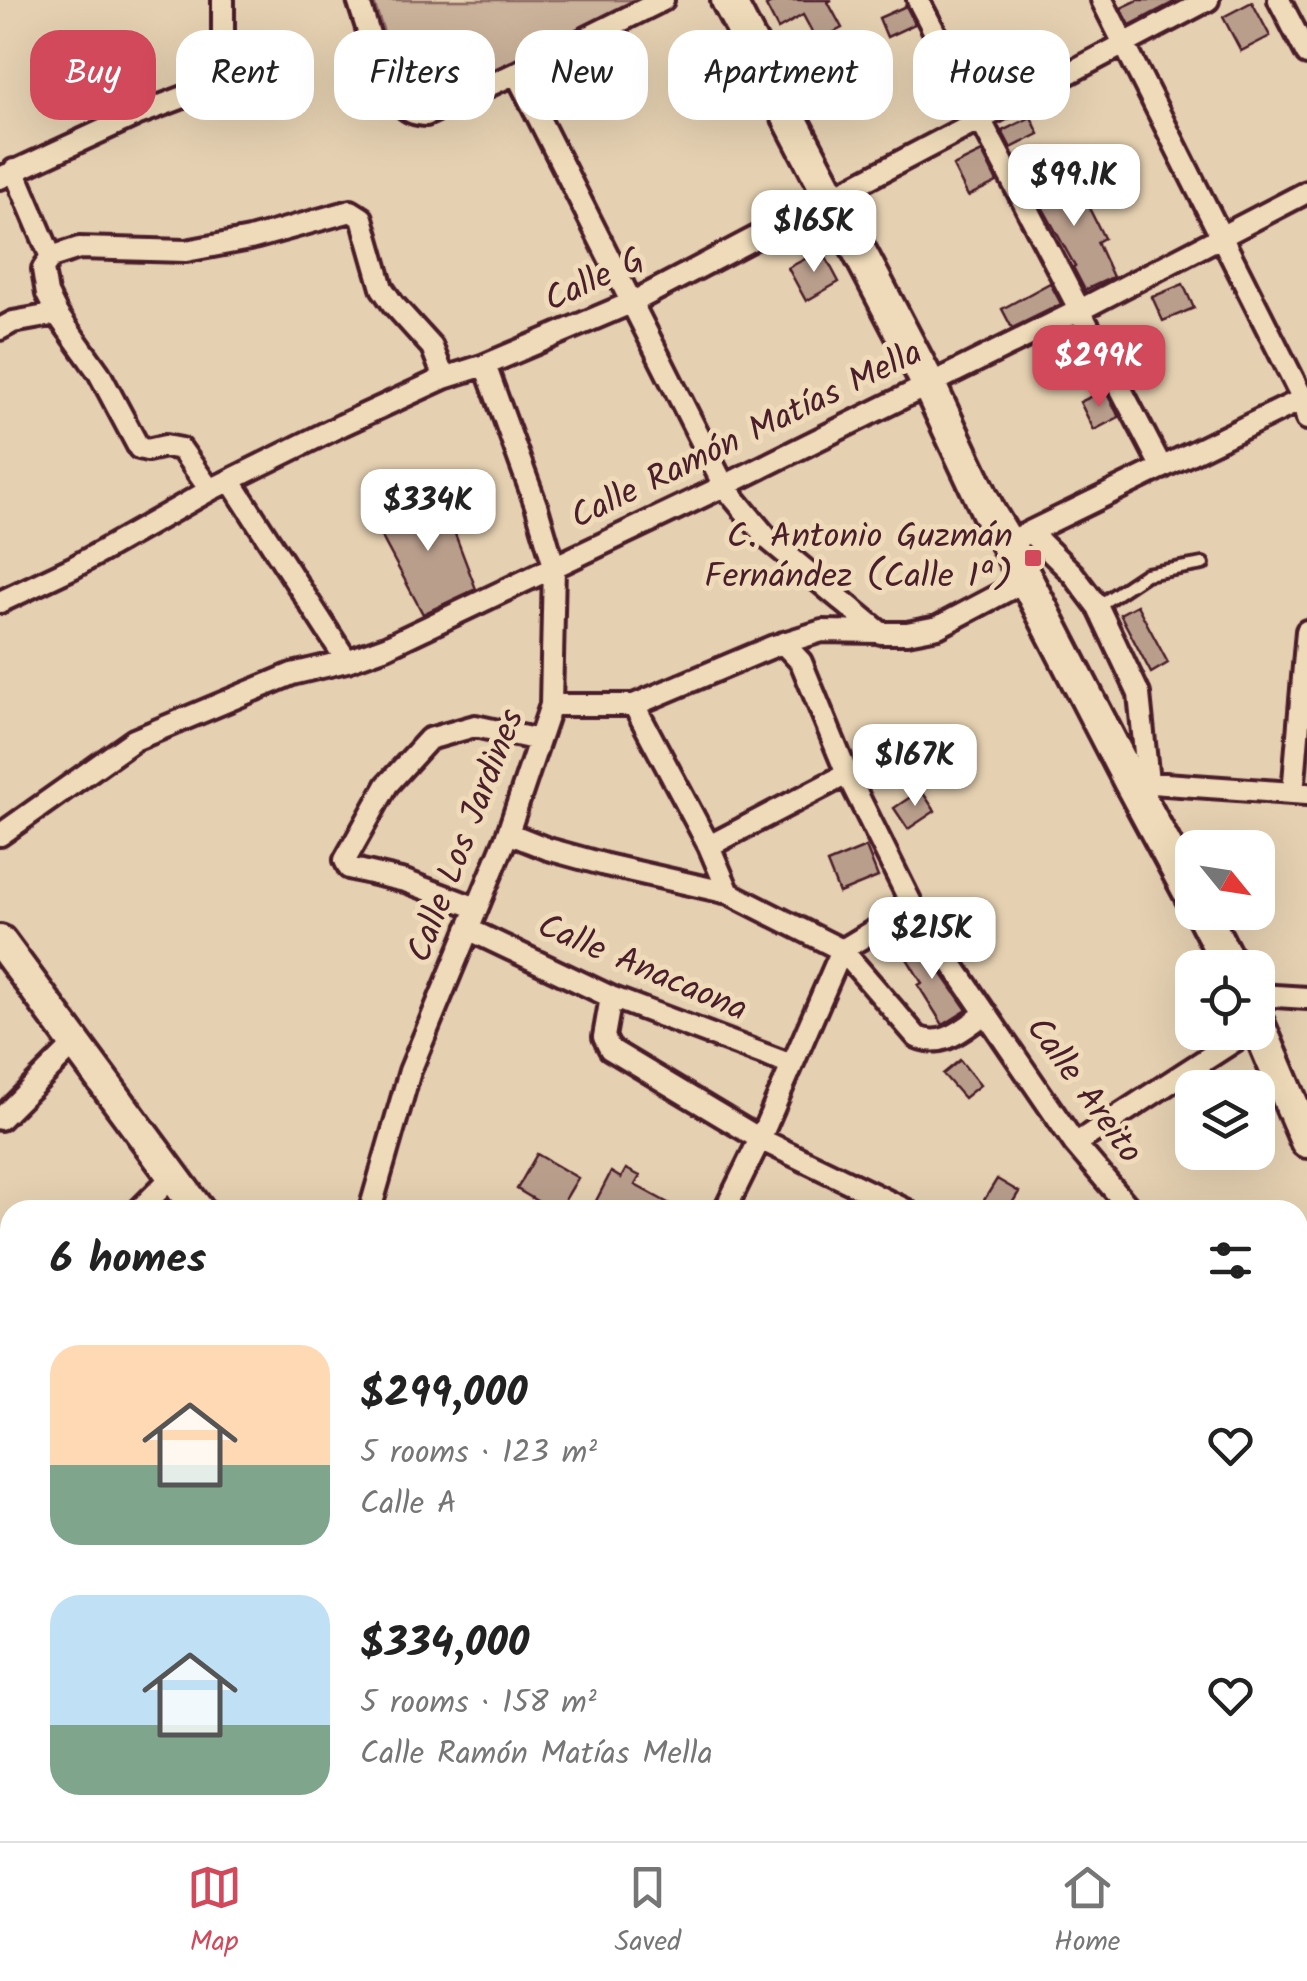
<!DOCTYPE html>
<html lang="en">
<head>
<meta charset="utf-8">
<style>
  body { margin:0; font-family:Kalam,sans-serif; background:#f2f2f2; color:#222; height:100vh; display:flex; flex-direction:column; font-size:38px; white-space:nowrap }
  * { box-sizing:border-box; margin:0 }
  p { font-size:32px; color:#767676 }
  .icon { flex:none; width:55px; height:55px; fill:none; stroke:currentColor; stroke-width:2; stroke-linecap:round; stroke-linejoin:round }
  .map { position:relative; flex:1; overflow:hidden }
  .side { position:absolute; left:0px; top:1200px; width:1308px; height:642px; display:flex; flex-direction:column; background:#fff; border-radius:30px 30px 0 0; box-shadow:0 10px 40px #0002 }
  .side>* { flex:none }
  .banner { position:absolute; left:30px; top:30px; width:1248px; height:90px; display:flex; gap:20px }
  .needle { width:65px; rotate:120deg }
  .buttons { position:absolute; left:1175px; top:830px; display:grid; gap:20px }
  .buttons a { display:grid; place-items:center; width:100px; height:100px; border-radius:20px; background:#fff; box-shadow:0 10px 40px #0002; font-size:50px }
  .price { position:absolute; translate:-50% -85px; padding:0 22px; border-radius:20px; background:#fff; color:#222; font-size:32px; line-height:65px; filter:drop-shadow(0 2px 5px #0008) }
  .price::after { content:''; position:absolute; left:50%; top:60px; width:30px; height:22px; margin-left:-15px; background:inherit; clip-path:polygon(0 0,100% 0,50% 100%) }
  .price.active { background:#d1495b; color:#fff }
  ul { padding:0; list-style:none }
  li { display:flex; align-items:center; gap:30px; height:250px; padding:0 50px }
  li span { display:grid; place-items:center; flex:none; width:280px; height:200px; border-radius:30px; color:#555 }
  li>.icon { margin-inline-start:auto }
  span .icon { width:120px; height:120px; fill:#fffc; stroke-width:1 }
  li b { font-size:42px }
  h2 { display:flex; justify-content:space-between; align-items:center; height:120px; padding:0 50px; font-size:42px }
  .pill { padding:0 35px; border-radius:30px; background:#fff; box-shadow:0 10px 40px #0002; font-size:35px; line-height:90px }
  .pill.active { background:#d1495b; color:#fff }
  .tab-bar { display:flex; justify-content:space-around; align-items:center; height:140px; border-top:2px solid #e0e0e0; background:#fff; font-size:28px; color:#767676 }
  .tab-bar a { display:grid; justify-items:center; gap:5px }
  .tab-bar .active { color:#d1495b }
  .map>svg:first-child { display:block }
  .green { fill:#cbb29a; stroke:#8a6862; stroke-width:2.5 }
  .building { fill:#b99e8c; stroke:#4a1f2b; stroke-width:2.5 }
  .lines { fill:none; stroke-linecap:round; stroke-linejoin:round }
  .lane-casing { stroke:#4a1f2b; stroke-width:18 }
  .street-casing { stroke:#4a1f2b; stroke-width:28 }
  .secondary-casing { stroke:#4a1f2b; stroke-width:38 }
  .primary-casing { stroke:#4a1f2b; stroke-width:40 }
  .path { stroke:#4a1f2b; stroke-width:4; stroke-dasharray:2.5 8; stroke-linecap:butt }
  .lane { stroke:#efdbb9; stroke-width:10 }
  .street { stroke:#efdbb9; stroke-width:20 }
  .secondary { stroke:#efdbb9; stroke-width:30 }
  .primary { stroke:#efdbb9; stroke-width:32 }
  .poi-dot { fill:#d1495b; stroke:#efdbb9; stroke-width:4 }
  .labels { text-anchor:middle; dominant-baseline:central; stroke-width:10; stroke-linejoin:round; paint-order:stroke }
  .street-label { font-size:35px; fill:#4a1f2b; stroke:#efdbb9 }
  .poi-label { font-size:35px; fill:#4a1f2b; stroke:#efdbb9; text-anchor:end }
</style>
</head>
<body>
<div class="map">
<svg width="1307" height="1841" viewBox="0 0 1307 1841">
  <rect width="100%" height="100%" fill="#e5d0b1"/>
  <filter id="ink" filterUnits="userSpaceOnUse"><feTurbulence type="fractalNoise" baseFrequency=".01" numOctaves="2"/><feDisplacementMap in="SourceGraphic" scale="20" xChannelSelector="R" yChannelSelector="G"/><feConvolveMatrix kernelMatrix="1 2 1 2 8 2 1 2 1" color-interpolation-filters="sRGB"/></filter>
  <g filter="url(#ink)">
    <!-- green -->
    <path class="green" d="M373,0h271l-206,102c-15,3 -22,2 -33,-9z"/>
    <!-- building -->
    <path class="building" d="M778,0h54l-4,2 14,26 -25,13 -14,-26 -25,14 -12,-23z
      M1138,0h34l2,2 -44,23 -9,-17z
      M1252,2l18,34 -29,15 -18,-34z
      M906,6l9,18 -28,13 -8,-19z
      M977,51l19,36 -13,7 -19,-36z
      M1031,117l8,17 -28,14 -9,-17z
      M982,152l15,30 -29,14 -15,-30z
      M1061,170l18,38 8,-4 17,34 -7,4 16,35 -28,13 -12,-23 2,-1 -45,-81z
      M822,250l17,32 -33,19 -18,-33z
      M1050,283l11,21 -49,24 -10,-19z
      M1183,284l11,24 -31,13 -11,-24z
      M1105,390l14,27 -25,13 -14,-28z
      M439,492l37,97 -53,25 -47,-88z
      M1137,605l31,58 -17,10 -31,-59z
      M921,790l14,21 -27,18 -14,-21z
      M866,847l12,30 -39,16 -12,-30z
      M914,934l53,76 -24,15 -25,-40 4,-2 -24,-39z
      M960,1060l20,25 -16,13 -21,-24z
      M537,1154l41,24 -19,32h-7l-35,-21z
      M626,1169l14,7 -5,9 46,25h-69l-16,-9 15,-29 10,6z
      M997,1179l22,13 -11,18h-30z"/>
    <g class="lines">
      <defs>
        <path id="lane" d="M1098,606l48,-32 57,-10"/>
        <path id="street" d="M358,0c9,26 26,90 45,106 7,7 13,8 23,9l90,-42 147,-73
          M918,0l244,468
          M1102,0l201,399 4,20
          M1279,0l28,54
          M516,73l208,413 44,53 113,94h26l31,-6 89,-47
          M14,170l37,87
          M0,178l136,-63 82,-31 5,-11v-73
          M0,329l13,-7 44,-8
          M230,480l117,181
          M210,490l-29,-41 -16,-3 -18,4 -8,-2 -40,-75 -42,-59 -10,-20 -4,-25 8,-12 28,-9 107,3 64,-12 101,-28 11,7 20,70 11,16 39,43 12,31
          M1030,532l43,42 25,33 41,87 9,88
          M1007,543l300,-146
          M0,602l74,-35 136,-77 132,-65 102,-47 41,-13 148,-63 575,-302
          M783,643l18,19 46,112 66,133 162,237 56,66
          M551,705h83l140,-59 48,-15 57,1
          M634,705l75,141 20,47
          M1137,782l170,12
          M1293,793l14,-162
          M508,833l40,16 58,16 123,28 113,57 75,87c27,12 47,-9 69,-24
          M0,835l134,-95 158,-66 55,-13 39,-14 338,-161 356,-176 227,-118
          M709,846l138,-72
          M477,908l-72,-27 -56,-13 -4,-8 42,-75 42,-46 46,-13 64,14
          M468,929l143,68 181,68
          M1258,995l49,3
          M611,997l-7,40 6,12 150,90 146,71
          M0,1119l76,-76
          M1075,1144l173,-112
          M139,1210l34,-34
          M370,1210l40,-139 98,-238 43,-128 3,-139 -17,-58 -52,-143
          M725,1210l35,-71 82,-189 71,-43
          M1298,1248l9,-2
          M0,1265l10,7
          M0,1342l10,-9
          M1298,1373l9,-7
          M0,1568l10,-2
          M0,1684l10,3
          M1298,1719l9,-21
          M1298,1808l9,4
          M738,1832l10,9
          M239,1841l1,-9
          M269,1841l23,-9
          M855,1841l8,-9
          M1246,1841l3,-9"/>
        <path id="secondary" d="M0,941l198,269
          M1298,1623l9,3"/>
        <path id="primary" d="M728,0l201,385 60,128 18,30 123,238 62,115
          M1202,912l29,56
          M1258,1025l49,116"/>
      </defs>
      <!-- lane casing -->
      <use href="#lane" class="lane-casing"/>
      <!-- street casing -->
      <use href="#street" class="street-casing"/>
      <!-- secondary casing -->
      <use href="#secondary" class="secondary-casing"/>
      <!-- primary casing -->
      <use href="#primary" class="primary-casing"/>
      <!-- path -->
      <path class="path" d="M1298,1831l9,9"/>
      <!-- lane -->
      <use href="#lane" class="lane"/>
      <!-- street -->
      <use href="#street" class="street"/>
      <!-- secondary -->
      <use href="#secondary" class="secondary"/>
      <!-- primary -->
      <use href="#primary" class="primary"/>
    </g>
  </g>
  <!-- markers -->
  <rect class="poi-dot" x="1023" y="548" width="20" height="20" rx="5"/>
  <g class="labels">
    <!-- street labels -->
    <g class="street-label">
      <text transform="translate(595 281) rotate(-25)">Calle G</text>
      <text transform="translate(747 436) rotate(-26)">Calle Ramón Matías Mella</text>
      <text transform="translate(467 836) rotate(-69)">Calle Los Jardines</text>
      <text transform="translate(642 969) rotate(23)">Calle Anacaona</text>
      <text transform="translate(1083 1091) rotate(54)">Calle Areito</text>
    </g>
    <!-- poi labels -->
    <g class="poi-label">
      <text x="1013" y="538">C. Antonio Guzmán<tspan x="1013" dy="40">Fernández (Calle 1ª)</tspan></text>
    </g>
  </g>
</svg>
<div class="buttons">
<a><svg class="needle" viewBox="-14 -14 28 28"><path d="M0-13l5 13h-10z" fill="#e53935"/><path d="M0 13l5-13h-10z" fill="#767676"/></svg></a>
<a><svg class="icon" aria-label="locate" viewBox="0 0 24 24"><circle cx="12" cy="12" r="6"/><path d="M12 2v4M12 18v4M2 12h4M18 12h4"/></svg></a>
<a><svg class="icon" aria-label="layers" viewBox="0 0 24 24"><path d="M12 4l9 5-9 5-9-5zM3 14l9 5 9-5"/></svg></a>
</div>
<b class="price" style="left:1074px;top:229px">$99.1K</b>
<b class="price" style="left:814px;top:275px">$165K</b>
<b class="price active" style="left:1099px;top:410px">$299K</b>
<b class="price" style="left:428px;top:554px">$334K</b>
<b class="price" style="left:915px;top:809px">$167K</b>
<b class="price" style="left:932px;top:982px">$215K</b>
<div class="banner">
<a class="pill active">Buy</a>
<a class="pill">Rent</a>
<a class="pill">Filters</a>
<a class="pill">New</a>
<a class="pill">Apartment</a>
<a class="pill">House</a>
</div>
<section class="side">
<h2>6 homes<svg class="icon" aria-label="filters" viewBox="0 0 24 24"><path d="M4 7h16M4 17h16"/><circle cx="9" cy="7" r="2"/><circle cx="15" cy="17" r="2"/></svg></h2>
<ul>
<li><span style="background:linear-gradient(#ffd9b3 60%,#7fa58c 0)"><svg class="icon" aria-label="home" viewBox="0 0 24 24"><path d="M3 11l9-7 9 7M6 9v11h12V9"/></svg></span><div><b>$299,000</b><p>5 rooms · 123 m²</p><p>Calle A</p></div><svg class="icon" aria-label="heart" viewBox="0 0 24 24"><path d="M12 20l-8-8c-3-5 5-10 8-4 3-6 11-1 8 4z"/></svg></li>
<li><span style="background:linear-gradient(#bfe0f5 65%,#7fa58c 0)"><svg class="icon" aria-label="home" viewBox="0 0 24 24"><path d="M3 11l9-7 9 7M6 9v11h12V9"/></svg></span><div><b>$334,000</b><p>5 rooms · 158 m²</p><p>Calle Ramón Matías Mella</p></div><svg class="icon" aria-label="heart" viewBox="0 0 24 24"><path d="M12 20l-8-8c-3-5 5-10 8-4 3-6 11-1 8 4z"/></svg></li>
</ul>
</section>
</div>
<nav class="tab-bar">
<a class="active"><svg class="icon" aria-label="map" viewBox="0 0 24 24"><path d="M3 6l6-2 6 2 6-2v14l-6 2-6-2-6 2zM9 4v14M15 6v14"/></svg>Map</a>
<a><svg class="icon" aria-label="saved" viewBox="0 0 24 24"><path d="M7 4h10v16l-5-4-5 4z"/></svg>Saved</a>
<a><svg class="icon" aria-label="home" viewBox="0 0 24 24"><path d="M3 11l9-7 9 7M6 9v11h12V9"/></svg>Home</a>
</nav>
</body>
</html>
